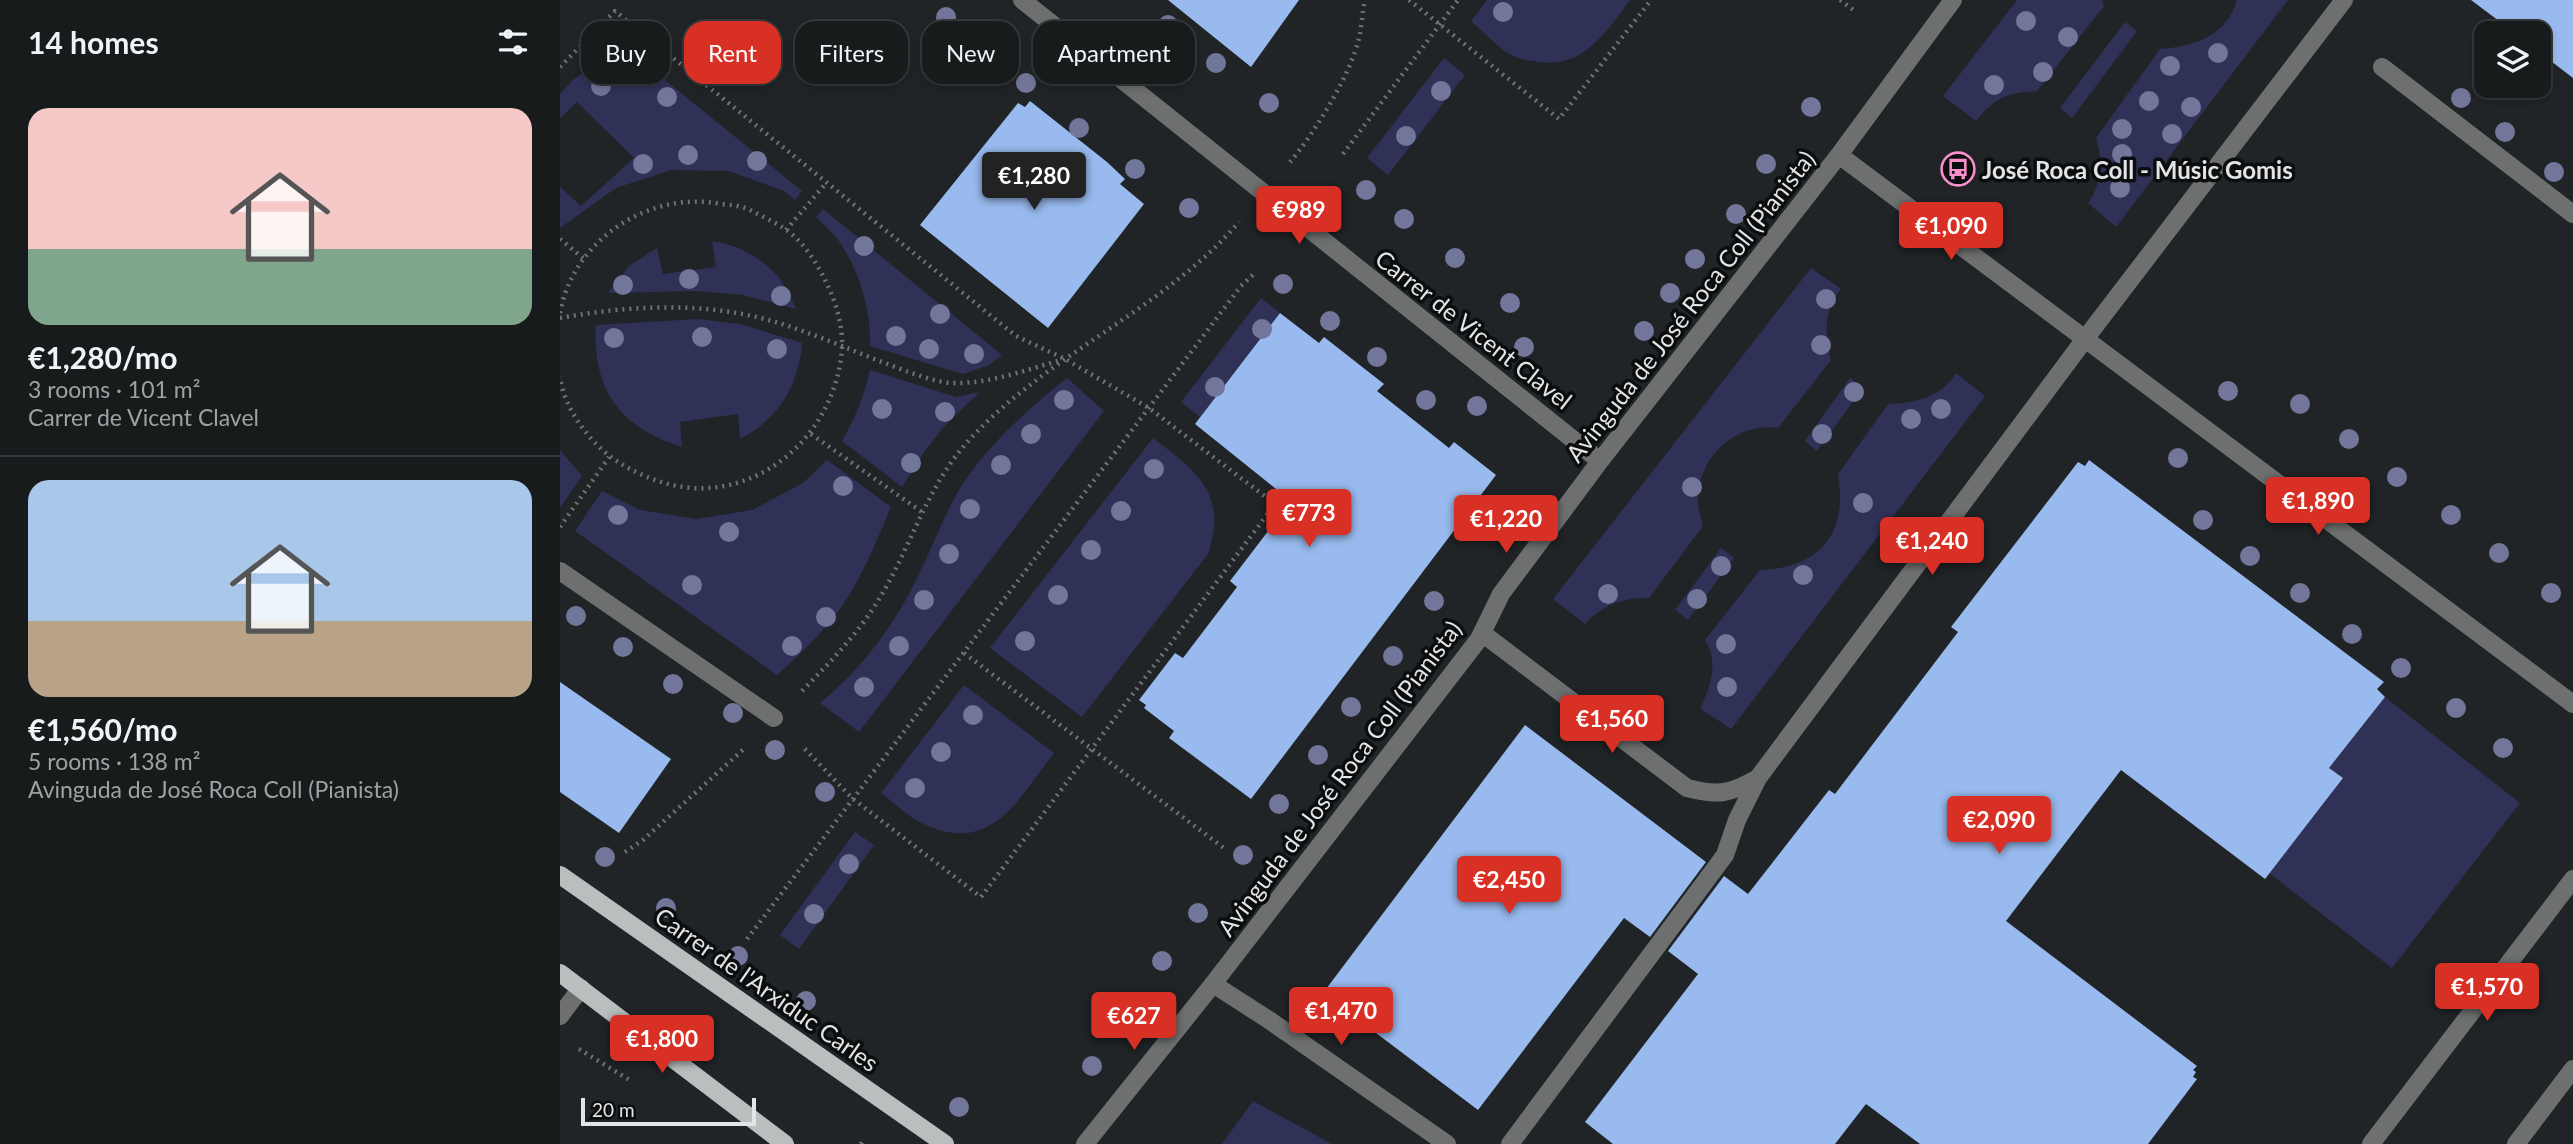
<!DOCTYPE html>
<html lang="en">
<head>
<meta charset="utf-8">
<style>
  body { margin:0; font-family:Lato,sans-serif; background:#212425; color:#f1f3f6; height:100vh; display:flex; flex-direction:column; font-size:26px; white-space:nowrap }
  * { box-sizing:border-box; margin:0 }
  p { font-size:23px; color:#9fa1a3 }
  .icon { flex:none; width:38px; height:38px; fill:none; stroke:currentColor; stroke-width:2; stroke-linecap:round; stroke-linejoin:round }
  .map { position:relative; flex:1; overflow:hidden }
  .details { display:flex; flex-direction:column; background:#181b1c; width:560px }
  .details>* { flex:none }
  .hud { position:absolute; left:21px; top:21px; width:665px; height:63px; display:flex; gap:14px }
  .fabs { position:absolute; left:1914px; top:21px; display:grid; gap:14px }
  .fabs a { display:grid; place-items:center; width:77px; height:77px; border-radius:14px; background:#181b1c; box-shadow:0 4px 10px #0003,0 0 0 2px #36393b; font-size:35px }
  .scale { position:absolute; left:21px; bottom:18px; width:175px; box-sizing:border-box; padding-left:7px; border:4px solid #e2e4e6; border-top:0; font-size:19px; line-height:24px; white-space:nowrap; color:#e2e4e6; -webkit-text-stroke:5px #0b0d0e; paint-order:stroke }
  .price { position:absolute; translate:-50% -60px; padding:0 16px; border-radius:7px; background:#d93025; color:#fff; font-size:23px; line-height:46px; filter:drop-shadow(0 2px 4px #0008) }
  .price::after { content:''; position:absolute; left:50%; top:42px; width:21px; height:16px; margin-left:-10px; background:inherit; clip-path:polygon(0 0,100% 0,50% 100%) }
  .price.current { background:#222; color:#fff }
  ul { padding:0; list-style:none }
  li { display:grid; align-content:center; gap:14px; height:371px; padding:0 28px }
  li+li { border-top:2px solid #36393b }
  li span { display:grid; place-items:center; height:217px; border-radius:21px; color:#555 }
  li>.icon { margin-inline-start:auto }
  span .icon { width:126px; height:126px; fill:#fffc; stroke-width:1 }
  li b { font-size:30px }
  h2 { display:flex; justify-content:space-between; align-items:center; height:84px; padding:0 28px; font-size:30px }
  .chip { padding:0 24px; border-radius:21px; background:#181b1c; box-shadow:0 4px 10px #0003,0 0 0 2px #36393b; font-size:24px; line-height:63px }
  .chip.current { background:#d93025; color:#fff }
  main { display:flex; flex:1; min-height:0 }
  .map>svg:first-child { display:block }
  .green { fill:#303157 }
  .building { fill:#98baee }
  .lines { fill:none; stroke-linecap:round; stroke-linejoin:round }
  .path { stroke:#707375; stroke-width:4.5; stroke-dasharray:2 5; stroke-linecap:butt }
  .minor { stroke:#6e7070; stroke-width:18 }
  .major { stroke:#b9bebf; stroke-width:18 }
  .tree { fill:#72769a }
  .labels { text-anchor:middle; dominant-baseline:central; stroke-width:7; stroke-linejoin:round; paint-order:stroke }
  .poi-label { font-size:24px; font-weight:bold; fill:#e2e4e6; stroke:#0b0d0e; text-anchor:start }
  .street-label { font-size:24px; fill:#e2e4e6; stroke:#0b0d0e }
</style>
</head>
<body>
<main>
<section class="details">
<h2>14 homes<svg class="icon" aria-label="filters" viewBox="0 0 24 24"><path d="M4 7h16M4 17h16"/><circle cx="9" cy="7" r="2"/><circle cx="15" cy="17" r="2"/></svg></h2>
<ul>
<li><span style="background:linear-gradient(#f6c9c9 65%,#7fa58c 0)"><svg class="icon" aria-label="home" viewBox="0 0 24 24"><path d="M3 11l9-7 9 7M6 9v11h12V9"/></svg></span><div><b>€1,280/mo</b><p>3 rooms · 101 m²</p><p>Carrer de Vicent Clavel</p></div></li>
<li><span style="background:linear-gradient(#a9c7e8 65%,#b9a48a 0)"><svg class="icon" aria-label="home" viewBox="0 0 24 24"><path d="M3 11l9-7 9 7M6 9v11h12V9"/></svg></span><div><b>€1,560/mo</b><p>5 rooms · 138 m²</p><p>Avinguda de José Roca Coll (Pianista)</p></div></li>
</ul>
</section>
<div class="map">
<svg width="2013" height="1144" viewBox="0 0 2013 1144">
  <rect width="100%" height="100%" fill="#202426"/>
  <!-- green -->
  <path class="green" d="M927,0h143c-23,31 -46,68 -90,62 -10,-1 -23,-3 -32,-9 -13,-8 -25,-22 -37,-32z
    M1457,0h85l2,6 -67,85c-30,2 -42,6 -61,30l-33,-25z
    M1677,0h51l-172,227 -28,-24c14,-19 15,-43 8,-65l64,-89c33,-2 67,-13 77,-49z
    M1565,22l12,9 -65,87 -12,-10z
    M66,58l18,5 158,128 -7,9 -11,-9 -55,-20 -58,-1 -55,18 -56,40v-41l21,19 53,-48 -57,-56 -17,16v-24l13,-14 27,-19z
    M884,58l21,17 -77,100 -21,-17z
    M263,209l179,146 -13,10 -26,9 -93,-28c1,-36 -10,-74 -31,-105 -6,-8 -15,-16 -23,-24z
    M152,241c25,3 52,18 68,38 6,9 11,20 16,30l-53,-14 -46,-4 -89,2 21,-27 28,-18 6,26 53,-7z
    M1251,268l30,21c-18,20 -16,47 -10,71l-53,68c-44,-6 -83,32 -80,77 1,7 3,14 5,21l-54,72c-26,-1 -47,7 -64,26l-32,-25z
    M701,298l19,15 -80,104 -19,-15z
    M138,319l42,5 62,19c-3,43 -24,76 -62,96l-2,-25 -58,8 2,25c-62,-19 -90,-57 -86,-122z
    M310,370l86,27 24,-5 -33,31 -23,29 -22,35 -60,-46c13,-23 22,-44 28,-71z
    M1396,373l29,23 -254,333 -31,-21c11,-20 19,-48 5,-68l55,-70c61,-2 88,-37 78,-96l50,-70c26,-1 53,-6 68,-31z
    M507,378l37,33 -245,321 -39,-29c43,-35 76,-80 100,-131 13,-27 24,-56 39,-82 27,-44 69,-81 108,-112z
    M1290,378l13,10 -46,63 -12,-10z
    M593,438c44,34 75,55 55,116l-126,163 -92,-69z
    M0,450l22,26 -22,32z
    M267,460l64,47c-16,38 -32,78 -57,110 -17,21 -36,39 -57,58l-202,-144 27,-40 38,19 57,9 55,-9 51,-27z
    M1161,548l13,10 -46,62 -13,-10z
    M404,685l90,68c-34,44 -62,102 -128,72 -16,-6 -31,-22 -45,-32z
    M1825,697l135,106 -128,165 -123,-95 74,-95 -14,-10z
    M295,832l19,13 -75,104 -19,-14z
    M693,1101l79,43h-110z"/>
  <!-- building -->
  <path class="building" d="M608,0h131l-48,67z
    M1911,0h102v78l-34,-26v-19h-24z
    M470,101l77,61 18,17 -5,5 24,20 -96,124 -128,-103 98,-122 7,4z
    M720,313l39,30 5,-6 60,47 -7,7 72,57 5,-6 42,33 -245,324 -82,-61 5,-7 -30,-23 2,-3 -7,-5 36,-47 8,5 54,-71 -7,-6 61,-80 -96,-77z
    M1529,460l295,222 -7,7 8,8 -56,71 14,10 -78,101 -144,-109 -115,151 191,145 -4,4 3,2 -3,5 4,2 -49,65h-228l-54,-40 -31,40h-222l-28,-22 113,-148 -30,-23 56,-75 24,18 81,-104 6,4 123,-162 -7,-5 127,-165 7,4z
    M0,682l111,77 -52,74 -59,-41z
    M965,725l181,137 -56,75 -26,-19 -146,192 -155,-117z"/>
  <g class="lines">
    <!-- path -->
    <path class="path" d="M849,0l150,119 92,-119
      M1280,0l15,11
      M0,67l55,-56 401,325 49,23 84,49 126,96 -294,393 -128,-98 -51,-53
      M783,154l115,-154
      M730,162c25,-30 60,-86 69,-124 3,-12 3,-26 6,-38
      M226,230l41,-48
      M0,239l23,19
      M0,313c13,-73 89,-123 161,-109 11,1 22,2 31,7 11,6 23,11 33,18 18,12 32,34 41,53 10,20 17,44 16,66 -5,77 -70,145 -150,140 -25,-2 -48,-11 -69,-23 -29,-16 -59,-55 -63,-88
      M0,318c77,-14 157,-17 231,9 39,13 76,30 115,44 14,5 31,11 46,12 37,1 74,-13 109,-23
      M251,434l111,78
      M0,527l49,-70
      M404,653l260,195
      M242,691c32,-33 60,-61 83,-102 30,-53 44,-106 86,-151 79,-85 193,-129 268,-216
      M65,852l18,-12 103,-93
      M187,939l494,-653 15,-14
      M19,1049l52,32
      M301,1144l1,-2"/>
    <!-- minor -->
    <path class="minor" d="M462,0l578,461
      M1822,67l191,147
      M1279,155l734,549
      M0,571l214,147
      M922,633l205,155c31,8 43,6 71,-10
      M653,984l56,36 178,124
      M0,1016l21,-28
      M525,1144l128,-160 266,-345 22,-45 99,-133 239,-306 114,-155
      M950,1144l215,-289 12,-35 21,-42 327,-439 259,-339
      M1811,1144l202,-265
      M1956,1144l57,-75"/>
    <!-- major -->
    <path class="major" d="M0,875l385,269
      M0,973l225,171"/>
  </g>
  <!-- trees -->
  <g class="tree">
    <circle cx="943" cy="12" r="10"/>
    <circle cx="386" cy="17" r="10"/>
    <circle cx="1466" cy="21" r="10"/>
    <circle cx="608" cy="25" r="10"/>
    <circle cx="1508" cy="37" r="10"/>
    <circle cx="427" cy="48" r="10"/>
    <circle cx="1658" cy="53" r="10"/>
    <circle cx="656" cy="63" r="10"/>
    <circle cx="1610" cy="66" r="10"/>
    <circle cx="1483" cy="72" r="10"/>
    <circle cx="466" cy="83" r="10"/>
    <circle cx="1434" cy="85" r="10"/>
    <circle cx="41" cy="86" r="10"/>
    <circle cx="881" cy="91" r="10"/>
    <circle cx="107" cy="97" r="10"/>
    <circle cx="1901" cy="98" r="10"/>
    <circle cx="1589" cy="101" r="10"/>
    <circle cx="709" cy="103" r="10"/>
    <circle cx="1251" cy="107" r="10"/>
    <circle cx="1631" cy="107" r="10"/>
    <circle cx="519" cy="128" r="10"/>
    <circle cx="1562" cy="129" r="10"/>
    <circle cx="1945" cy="132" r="10"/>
    <circle cx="1612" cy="134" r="10"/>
    <circle cx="846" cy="136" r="10"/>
    <circle cx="1562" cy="154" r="10"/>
    <circle cx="128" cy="155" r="10"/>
    <circle cx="197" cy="161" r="10"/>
    <circle cx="83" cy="164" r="10"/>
    <circle cx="1206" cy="164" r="10"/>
    <circle cx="575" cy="169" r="10"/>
    <circle cx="1994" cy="172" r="10"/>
    <circle cx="1560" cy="188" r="10"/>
    <circle cx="806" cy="190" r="10"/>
    <circle cx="629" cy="208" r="10"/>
    <circle cx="1176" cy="214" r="10"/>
    <circle cx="844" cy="219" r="10"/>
    <circle cx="304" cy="246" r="10"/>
    <circle cx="895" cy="258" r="10"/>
    <circle cx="1135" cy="259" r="10"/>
    <circle cx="129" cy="279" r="10"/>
    <circle cx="723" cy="284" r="10"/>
    <circle cx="63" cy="285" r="10"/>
    <circle cx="1110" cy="293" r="10"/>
    <circle cx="221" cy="296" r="10"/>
    <circle cx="1266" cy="299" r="10"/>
    <circle cx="950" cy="303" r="10"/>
    <circle cx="380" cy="314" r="10"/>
    <circle cx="770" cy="321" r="10"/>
    <circle cx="702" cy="329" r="10"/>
    <circle cx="1084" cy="331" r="10"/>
    <circle cx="336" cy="336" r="10"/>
    <circle cx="142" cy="337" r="10"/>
    <circle cx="54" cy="338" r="10"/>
    <circle cx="1261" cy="345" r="10"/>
    <circle cx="964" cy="347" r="10"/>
    <circle cx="217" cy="349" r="10"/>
    <circle cx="369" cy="349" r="10"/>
    <circle cx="414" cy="354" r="10"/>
    <circle cx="817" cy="357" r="10"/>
    <circle cx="655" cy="387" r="10"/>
    <circle cx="1668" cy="391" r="10"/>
    <circle cx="1294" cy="392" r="10"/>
    <circle cx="504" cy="400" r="10"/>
    <circle cx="866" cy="400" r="10"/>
    <circle cx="1740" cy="404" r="10"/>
    <circle cx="917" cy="406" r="10"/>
    <circle cx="322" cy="409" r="10"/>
    <circle cx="1381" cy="409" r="10"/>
    <circle cx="385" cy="412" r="10"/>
    <circle cx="1351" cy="419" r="10"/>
    <circle cx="471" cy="434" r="10"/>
    <circle cx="1262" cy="434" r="10"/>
    <circle cx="1789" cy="439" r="10"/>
    <circle cx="1618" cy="458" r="10"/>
    <circle cx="351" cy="463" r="10"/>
    <circle cx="441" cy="465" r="10"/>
    <circle cx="594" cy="469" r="10"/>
    <circle cx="1837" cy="477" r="10"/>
    <circle cx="283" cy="486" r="10"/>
    <circle cx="1132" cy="487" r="10"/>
    <circle cx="1303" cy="503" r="10"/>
    <circle cx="410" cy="509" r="10"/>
    <circle cx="561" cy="511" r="10"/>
    <circle cx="58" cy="515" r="10"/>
    <circle cx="1891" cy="515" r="10"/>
    <circle cx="1643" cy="520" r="10"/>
    <circle cx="169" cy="532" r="10"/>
    <circle cx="531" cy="550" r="10"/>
    <circle cx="1939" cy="553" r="10"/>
    <circle cx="389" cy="554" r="10"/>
    <circle cx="1690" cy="556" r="10"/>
    <circle cx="1161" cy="566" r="10"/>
    <circle cx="1243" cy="575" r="10"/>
    <circle cx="132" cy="585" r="10"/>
    <circle cx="1740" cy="593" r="10"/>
    <circle cx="1991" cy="593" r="10"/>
    <circle cx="1048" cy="594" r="10"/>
    <circle cx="498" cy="595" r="10"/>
    <circle cx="1137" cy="599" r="10"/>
    <circle cx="364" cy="600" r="10"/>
    <circle cx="874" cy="601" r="10"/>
    <circle cx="16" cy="616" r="10"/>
    <circle cx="266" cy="617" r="10"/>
    <circle cx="1792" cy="634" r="10"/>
    <circle cx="465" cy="641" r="10"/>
    <circle cx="1166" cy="644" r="10"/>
    <circle cx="232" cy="646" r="10"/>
    <circle cx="339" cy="646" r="10"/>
    <circle cx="63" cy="647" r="10"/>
    <circle cx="833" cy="656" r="10"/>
    <circle cx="1841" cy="668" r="10"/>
    <circle cx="113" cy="684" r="10"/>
    <circle cx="304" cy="687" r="10"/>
    <circle cx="1167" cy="687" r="10"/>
    <circle cx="791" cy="707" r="10"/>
    <circle cx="1896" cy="708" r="10"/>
    <circle cx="173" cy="713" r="10"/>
    <circle cx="413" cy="715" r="10"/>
    <circle cx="1943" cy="748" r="10"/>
    <circle cx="215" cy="750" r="10"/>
    <circle cx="381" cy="752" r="10"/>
    <circle cx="758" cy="755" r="10"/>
    <circle cx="355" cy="788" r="10"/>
    <circle cx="265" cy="792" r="10"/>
    <circle cx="719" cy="804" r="10"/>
    <circle cx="683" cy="855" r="10"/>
    <circle cx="45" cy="857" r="10"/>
    <circle cx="289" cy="864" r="10"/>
    <circle cx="106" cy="908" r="10"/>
    <circle cx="638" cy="913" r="10"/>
    <circle cx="254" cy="914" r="10"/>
    <circle cx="178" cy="956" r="10"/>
    <circle cx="602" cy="961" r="10"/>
    <circle cx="246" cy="1001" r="10"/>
    <circle cx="561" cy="1018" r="10"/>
    <circle cx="532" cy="1066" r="10"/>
    <circle cx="399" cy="1107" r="10"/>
  </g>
  <!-- icons -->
  <defs>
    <symbol id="bus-ring" viewBox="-11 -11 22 22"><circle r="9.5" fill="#0b0d0e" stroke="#f98fca" stroke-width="1.5"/><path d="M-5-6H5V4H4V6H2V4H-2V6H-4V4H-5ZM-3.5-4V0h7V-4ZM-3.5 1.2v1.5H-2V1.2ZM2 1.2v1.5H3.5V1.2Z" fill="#f98fca"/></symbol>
  </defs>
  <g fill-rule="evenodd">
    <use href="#bus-ring" x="1379" y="150" width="38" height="38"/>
  </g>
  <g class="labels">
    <!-- poi labels -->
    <g class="poi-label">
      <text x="1422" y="169">José Roca Coll - Músic Gomis</text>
    </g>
    <!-- street labels -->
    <g class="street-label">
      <text transform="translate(1130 306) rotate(-52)">Avinguda de José Roca Coll (Pianista)</text>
      <text transform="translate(914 329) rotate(38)">Carrer de Vicent Clavel</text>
      <text transform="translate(779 778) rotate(-53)">Avinguda de José Roca Coll (Pianista)</text>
      <text transform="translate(207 989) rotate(35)">Carrer de l'Arxiduc Carles</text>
    </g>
  </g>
</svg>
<div class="fabs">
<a><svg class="icon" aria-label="layers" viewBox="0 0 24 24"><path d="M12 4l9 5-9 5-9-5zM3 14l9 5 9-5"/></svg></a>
</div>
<div class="scale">20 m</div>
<b class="price current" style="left:474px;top:212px">€1,280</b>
<b class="price" style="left:739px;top:246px">€989</b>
<b class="price" style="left:1391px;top:262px">€1,090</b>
<b class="price" style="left:1758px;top:537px">€1,890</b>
<b class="price" style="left:749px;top:549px">€773</b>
<b class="price" style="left:946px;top:555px">€1,220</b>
<b class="price" style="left:1372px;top:577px">€1,240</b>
<b class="price" style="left:1052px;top:755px">€1,560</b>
<b class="price" style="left:1439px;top:856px">€2,090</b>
<b class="price" style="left:949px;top:916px">€2,450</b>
<b class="price" style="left:1927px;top:1023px">€1,570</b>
<b class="price" style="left:781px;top:1047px">€1,470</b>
<b class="price" style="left:574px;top:1052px">€627</b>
<b class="price" style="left:102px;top:1075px">€1,800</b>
<div class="hud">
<a class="chip">Buy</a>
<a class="chip current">Rent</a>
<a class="chip">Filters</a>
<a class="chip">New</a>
<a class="chip">Apartment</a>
</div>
</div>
</main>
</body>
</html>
